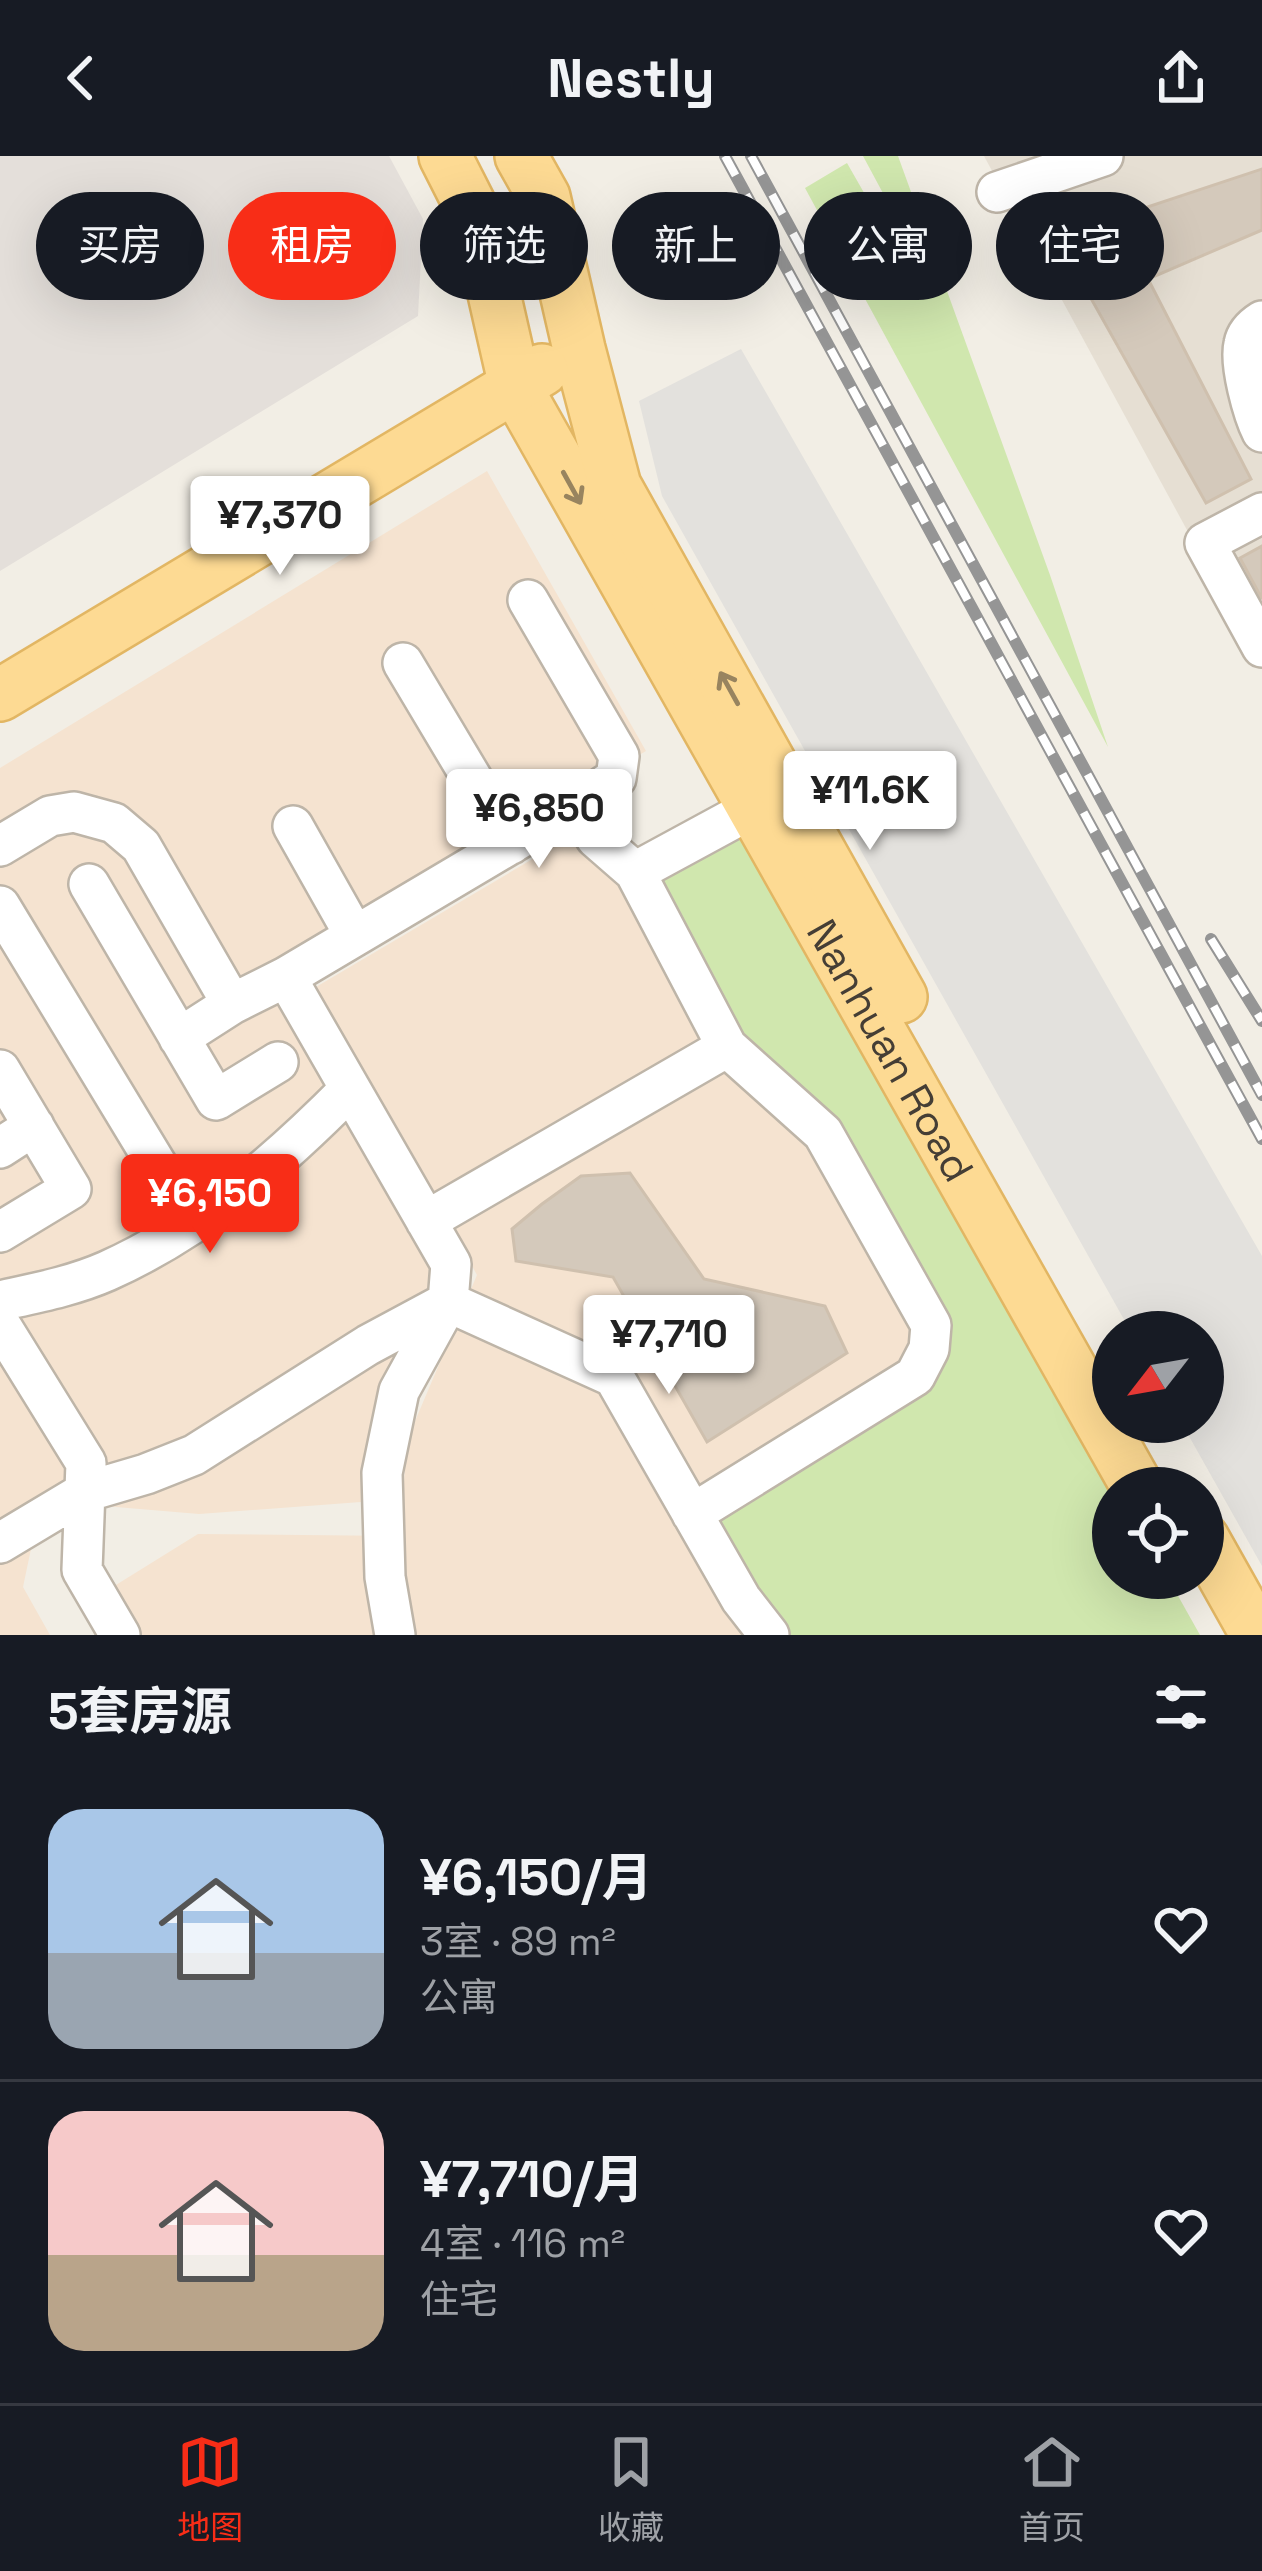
<!DOCTYPE html>
<html lang="zh">
<head>
<meta charset="utf-8">
<style>
  body { margin:0; font-family:"Space Grotesk","Noto Sans SC",sans-serif; background:#20242c; color:#f1f3f6; height:100vh; display:flex; flex-direction:column; font-size:45px; white-space:nowrap }
  * { box-sizing:border-box; margin:0 }
  p { font-size:39px; color:#9ea1a6 }
  .icon { flex:none; width:66px; height:66px; fill:none; stroke:currentColor; stroke-width:2; stroke-linecap:round; stroke-linejoin:round }
  .map { position:relative; height:1479px; overflow:hidden }
  .details { display:flex; flex-direction:column; background:#171b24; flex:1 }
  .details>* { flex:none }
  .guide { position:absolute; left:36px; top:36px; width:1191px; height:108px; display:flex; gap:24px }
  .needle { width:78px; rotate:239deg }
  .fabs { position:absolute; left:1092px; top:1155px; display:grid; gap:24px }
  .fabs a { display:grid; place-items:center; width:132px; height:132px; border-radius:50%; background:#171b24; box-shadow:0 12px 48px #0002; font-size:60px }
  .price { position:absolute; translate:-50% -102px; padding:0 27px; border-radius:12px; background:#fff; color:#222; font-size:39px; line-height:78px; filter:drop-shadow(0 3px 6px #0008) }
  .price::after { content:''; position:absolute; left:50%; top:72px; width:36px; height:27px; margin-left:-18px; background:inherit; clip-path:polygon(0 0,100% 0,50% 100%) }
  .price.current { background:#f82d17; color:#fff }
  ul { padding:0; list-style:none }
  li { display:flex; align-items:center; gap:36px; height:300px; padding:0 48px }
  li+li { border-top:3px solid #363941 }
  li span { display:grid; place-items:center; flex:none; width:336px; height:240px; border-radius:36px; color:#555 }
  li>.icon { margin-inline-start:auto }
  span .icon { width:144px; height:144px; fill:#fffc; stroke-width:1 }
  li b { font-size:51px }
  h2 { display:flex; justify-content:space-between; align-items:center; height:144px; padding:0 48px; font-size:51px }
  .pill { padding:0 42px; border-radius:54px; background:#171b24; box-shadow:0 12px 48px #0002; font-size:42px; line-height:108px }
  .pill.current { background:#f82d17; color:#fff }
  header { display:flex; justify-content:space-between; align-items:center; height:156px; padding:0 48px; background:#171b24; font-size:54px; font-weight:700 }
  .tabs { display:flex; justify-content:space-around; align-items:center; height:168px; border-top:3px solid #363941; background:#171b24; font-size:33px; color:#9ea1a6 }
  .tabs a { display:grid; justify-items:center; gap:6px }
  .tabs .current { color:#f82d17 }
  .map>svg:first-child { display:block }
  .residential { fill:#e6dfd3 }
  .commercial { fill:#f5e3d0 }
  .industrial { fill:#e4dfda }
  .green { fill:#d0e7ae }
  .parking { fill:#e3e1dd }
  .building { fill:#d4c9bb; stroke:#cfc0ae; stroke-width:3 }
  .lines { fill:none; stroke-linecap:round; stroke-linejoin:round }
  .minor-casing { stroke:#beb5a8; stroke-width:44 }
  .major-casing { stroke:#e2b663; stroke-width:56 }
  .minor { stroke:#fff; stroke-width:39 }
  .major { stroke:#fdda93; stroke-width:51 }
  .rail-casing { stroke:#959595; stroke-width:12 }
  .rail { stroke:#fff; stroke-width:8; stroke-dasharray:22; stroke-linecap:butt }
  .oneway { stroke:#98845f }
  .labels { text-anchor:middle; dominant-baseline:central; stroke-width:10; stroke-linejoin:round; paint-order:stroke }
  .street-label { font-size:42px; fill:#453e35; stroke:#fff }
</style>
</head>
<body>
<header><svg class="icon" aria-label="back" viewBox="0 0 24 24"><path d="M15 5l-7 7 7 7"/></svg>Nestly<svg class="icon" aria-label="share" viewBox="0 0 24 24"><path d="M12 15V3M7 8l5-5 5 5M5 13v7h14v-7"/></svg></header>
<div class="map">
<svg width="1262" height="1479" viewBox="0 0 1262 1479">
  <rect width="100%" height="100%" fill="#f2eee5"/>
  <!-- residential -->
  <path class="residential" d="M984,0h278v512l-212,-390z"/>
  <!-- commercial -->
  <path class="commercial" d="M487,315l159,280 -377,224 168,303 -52,115 -24,109 -162,12 -95,-8 -68,19 -13,62 27,48h-50v-867z
    M575,678l59,62 175,245 108,201 -21,34 -231,132 87,127h-624l-25,-42 95,-59 202,2 7,-96 70,-165 -161,-288z"/>
  <!-- industrial -->
  <path class="industrial" d="M0,0h389l34,63 -5,97 -418,255z"/>
  <!-- green -->
  <path class="green" d="M863,0h35l152,419 58,172 -303,-559 42,-25 32,56 13,-9z
    M740,676l373,656v90h55l32,57h-410l-72,-95 5,-36 220,-172 -198,-285 -87,-150 5,-34z"/>
  <!-- parking -->
  <path class="parking" d="M741,193l521,907v310l-81,-144h22v-90h-72l-469,-836 -23,-95z"/>
  <!-- building -->
  <path class="building" d="M1262,13v61l-114,49 103,200 -45,24 -140,-249 12,-24z
    M1262,390v53l-22,-41z
    M630,1017l74,106 121,27 22,47 -140,89 -94,-165 -97,-16 -4,-32 30,-25 39,-28z"/>
  <g class="lines">
    <defs>
      <path id="minor" d="M997,36l106,-36
        M1262,165c-8,5 -16,13 -18,23 -5,20 9,70 18,88
        M1262,357l-57,30 57,104
        M528,444l91,156 -3,22 -40,27
        M403,507l108,181
        M293,670l62,110
        M0,690l50,-30 24,-4 40,11 27,23 91,158
        M635,716l92,175 96,86 108,192 -2,24 -14,27 -223,138
        M89,728l127,216 62,-38
        M0,750l192,317
        M286,821l165,287 -3,38 -49,89 -17,82 3,104 10,58
        M179,882l53,-34 54,-27 290,-172 20,33 39,34 118,-64
        M0,914l71,119 -71,43
        M0,992l34,-22
        M426,1065l301,-174
        M0,1145c36,-8 73,-15 107,-30 94,-42 172,-110 243,-182
        M0,1168l86,139 -4,107 38,65
        M0,1387l85,-51 61,-18 48,-19 174,-110 80,-43 166,75 127,222 28,36"/>
      <g id="major">
        <path id="s1" d="M445,0l32,63 38,167 623,1102"/>
        <path d="M521,0l23,41 35,152 36,137 286,511"/>
        <path d="M0,539l542,-325"/>
        <path d="M1203,1383l54,96"/>
      </g>
    </defs>
    <!-- minor casing -->
    <use href="#minor" class="minor-casing"/>
    <!-- major casing -->
    <use href="#major" class="major-casing"/>
    <!-- minor -->
    <use href="#minor" class="minor"/>
    <!-- major -->
    <use href="#major" class="major"/>
    <defs>
      <path id="rail" d="M725,0l537,983
        M751,0l511,939
        M1211,783l51,82"/>
    </defs>
    <!-- rail casing -->
    <use href="#rail" class="rail-casing"/>
    <!-- rail -->
    <use href="#rail" class="rail"/>
  </g>
  <!-- one-way arrows -->
  <defs><path id="oneway-shaft" d="M-6 0H5M1.5-3L5.5 0L1.5 3" fill="none" stroke-width="1.6" stroke-linecap="round" stroke-linejoin="round" transform="scale(3)"/></defs>
  <g class="oneway">
    <use href="#oneway-shaft" transform="translate(572 332) rotate(61)"/>
    <use href="#oneway-shaft" transform="translate(729 532) rotate(-119)"/>
  </g>
  <g class="labels">
    <!-- street labels -->
    <g class="street-label">
      <text stroke="none"><textPath href="#s1" startOffset="1005">Nanhuan Road</textPath></text>
    </g>
  </g>
</svg>
<div class="fabs">
<a><svg class="needle" viewBox="-14 -14 28 28"><path d="M0-13l5 13h-10z" fill="#e53935"/><path d="M0 13l5-13h-10z" fill="#9ea1a6"/></svg></a>
<a><svg class="icon" aria-label="locate" viewBox="0 0 24 24"><circle cx="12" cy="12" r="6"/><path d="M12 2v4M12 18v4M2 12h4M18 12h4"/></svg></a>
</div>
<b class="price" style="left:280px;top:422px">¥7,370</b>
<b class="price" style="left:870px;top:697px">¥11.6K</b>
<b class="price" style="left:539px;top:715px">¥6,850</b>
<b class="price current" style="left:210px;top:1100px">¥6,150</b>
<b class="price" style="left:669px;top:1241px">¥7,710</b>
<div class="guide">
<a class="pill">买房</a>
<a class="pill current">租房</a>
<a class="pill">筛选</a>
<a class="pill">新上</a>
<a class="pill">公寓</a>
<a class="pill">住宅</a>
</div>
</div>
<section class="details">
<h2>5套房源<svg class="icon" aria-label="filters" viewBox="0 0 24 24"><path d="M4 7h16M4 17h16"/><circle cx="9" cy="7" r="2"/><circle cx="15" cy="17" r="2"/></svg></h2>
<ul>
<li><span style="background:linear-gradient(#a9c7e8 60%,#9aa5b1 0)"><svg class="icon" aria-label="home" viewBox="0 0 24 24"><path d="M3 11l9-7 9 7M6 9v11h12V9"/></svg></span><div><b>¥6,150/月</b><p>3室 · 89 m²</p><p>公寓</p></div><svg class="icon" aria-label="heart" viewBox="0 0 24 24"><path d="M12 20l-8-8c-3-5 5-10 8-4 3-6 11-1 8 4z"/></svg></li>
<li><span style="background:linear-gradient(#f6c9c9 60%,#b9a48a 0)"><svg class="icon" aria-label="home" viewBox="0 0 24 24"><path d="M3 11l9-7 9 7M6 9v11h12V9"/></svg></span><div><b>¥7,710/月</b><p>4室 · 116 m²</p><p>住宅</p></div><svg class="icon" aria-label="heart" viewBox="0 0 24 24"><path d="M12 20l-8-8c-3-5 5-10 8-4 3-6 11-1 8 4z"/></svg></li>
</ul>
</section>
<nav class="tabs">
<a class="current"><svg class="icon" aria-label="map" viewBox="0 0 24 24"><path d="M3 6l6-2 6 2 6-2v14l-6 2-6-2-6 2zM9 4v14M15 6v14"/></svg>地图</a>
<a><svg class="icon" aria-label="saved" viewBox="0 0 24 24"><path d="M7 4h10v16l-5-4-5 4z"/></svg>收藏</a>
<a><svg class="icon" aria-label="home" viewBox="0 0 24 24"><path d="M3 11l9-7 9 7M6 9v11h12V9"/></svg>首页</a>
</nav>
</body>
</html>
